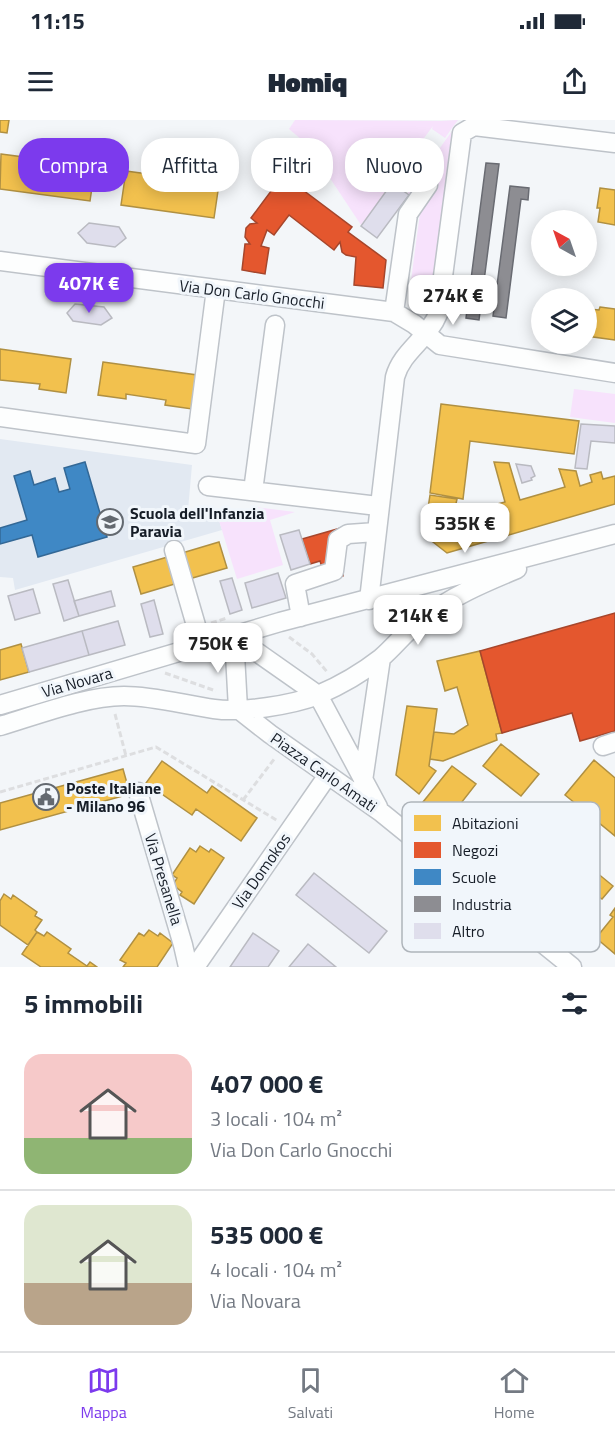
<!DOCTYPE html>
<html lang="it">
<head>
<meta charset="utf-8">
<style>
  body { margin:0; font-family:"Titillium Web",sans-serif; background:#f2f2f3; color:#1f2937; height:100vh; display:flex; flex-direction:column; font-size:22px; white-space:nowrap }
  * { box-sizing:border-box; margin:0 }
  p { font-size:20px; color:#747a83 }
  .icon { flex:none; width:33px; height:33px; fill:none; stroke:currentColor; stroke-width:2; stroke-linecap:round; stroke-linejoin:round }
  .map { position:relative; height:847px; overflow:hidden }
  .drawer { display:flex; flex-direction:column; background:#fff; flex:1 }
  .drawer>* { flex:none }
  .banner { position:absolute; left:18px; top:18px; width:579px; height:54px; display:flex; gap:12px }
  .needle { width:39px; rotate:320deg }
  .tools { position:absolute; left:531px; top:90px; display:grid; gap:12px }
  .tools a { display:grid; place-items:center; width:66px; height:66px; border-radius:50%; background:#fff; box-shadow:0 3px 15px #0003; font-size:30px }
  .price { position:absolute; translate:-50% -51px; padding:0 14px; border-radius:12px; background:#fff; color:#222; font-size:20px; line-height:39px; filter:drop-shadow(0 2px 3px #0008) }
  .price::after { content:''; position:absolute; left:50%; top:36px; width:18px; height:14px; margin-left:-9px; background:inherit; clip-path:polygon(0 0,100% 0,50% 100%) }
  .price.selected { background:#7c3aed; color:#fff }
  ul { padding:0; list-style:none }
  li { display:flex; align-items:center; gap:18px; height:150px; padding:0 24px }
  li+li { border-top:2px solid #e0e1e3 }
  li span { display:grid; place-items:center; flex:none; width:168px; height:120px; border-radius:18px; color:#555 }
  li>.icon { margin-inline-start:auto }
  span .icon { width:72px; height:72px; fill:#fffc; stroke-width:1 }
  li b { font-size:26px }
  h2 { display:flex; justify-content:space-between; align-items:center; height:72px; padding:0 24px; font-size:26px }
  .pill { padding:0 21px; border-radius:24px; background:#fff; box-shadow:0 3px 15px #0003; font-size:21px; line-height:54px }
  .pill.selected { background:#7c3aed; color:#fff }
  .status { display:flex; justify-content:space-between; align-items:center; height:42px; padding:0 30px; background:#fff; direction:ltr }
  .status svg { height:16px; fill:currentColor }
  header { display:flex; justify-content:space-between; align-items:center; height:78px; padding:0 24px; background:#fff; font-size:27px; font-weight:800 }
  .menu { display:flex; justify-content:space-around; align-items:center; height:84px; border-top:2px solid #e0e1e3; background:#fff; font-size:16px; color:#747a83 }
  .menu a { display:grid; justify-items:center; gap:3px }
  .menu .selected { color:#7c3aed }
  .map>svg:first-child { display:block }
  .built { fill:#e2e9f2 }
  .green { fill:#f7e2fc }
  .homes { fill:#f2c14e; stroke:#b09042; stroke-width:1.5 }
  .shops { fill:#e4572e; stroke:#a6462c; stroke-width:1.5 }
  .schools { fill:#3f88c5; stroke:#336896; stroke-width:1.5 }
  .industry { fill:#8d8d92; stroke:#696b72; stroke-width:1.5 }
  .building { fill:#dfdeec; stroke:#b9bac1; stroke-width:1.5 }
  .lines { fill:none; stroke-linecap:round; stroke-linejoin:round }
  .minor-casing { stroke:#bec3c9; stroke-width:21 }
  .path { stroke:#dddee0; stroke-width:3; stroke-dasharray:6 3; stroke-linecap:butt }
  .minor { stroke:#fdfefe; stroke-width:18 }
  .labels { text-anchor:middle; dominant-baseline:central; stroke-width:6; stroke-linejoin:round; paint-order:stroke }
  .street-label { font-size:16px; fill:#161d27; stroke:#f1f6fb }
  .poi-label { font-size:16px; font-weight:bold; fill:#161d27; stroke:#f1f6fb; text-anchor:start }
  .key { fill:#f1f6fb; stroke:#afb5bb; stroke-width:1.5 }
  .key-label { font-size:16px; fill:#161d27 }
</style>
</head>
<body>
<div class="status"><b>11:15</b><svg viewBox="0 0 49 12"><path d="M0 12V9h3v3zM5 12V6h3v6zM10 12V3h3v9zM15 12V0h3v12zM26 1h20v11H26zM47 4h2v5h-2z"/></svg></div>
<header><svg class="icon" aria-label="menu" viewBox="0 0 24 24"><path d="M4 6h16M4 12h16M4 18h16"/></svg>Homiq<svg class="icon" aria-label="share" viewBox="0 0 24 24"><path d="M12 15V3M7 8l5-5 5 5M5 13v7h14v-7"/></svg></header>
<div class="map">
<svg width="615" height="847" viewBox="0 0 615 847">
  <rect width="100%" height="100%" fill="#f3f6f9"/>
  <!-- built -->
  <path class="built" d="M0,319l192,26 -4,45 29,4 5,16 -207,60 -2,-12 -13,-1z"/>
  <!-- green -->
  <path class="green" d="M295,0l146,1 17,-1 -6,8 -6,-5 6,5 -7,10 -13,-9 1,-3 -15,20 5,-6 13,10 -7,9 -14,-9 14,10 -8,10 -13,-10 -1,1 14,10 -7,10 -14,-10 13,11 -8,11 -13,-10 -31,42 -53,-80 -19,-16z
    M452,11l-21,168 -3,3 -15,-1 -4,-5 11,-83 -23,-2 10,-17z
    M574,269l41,5v29l-45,-6z
    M255,387l40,5 -25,8 13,45 -46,14 -20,-65z"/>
  <!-- homes -->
  <path class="homes" d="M0,0h9l-2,13 -7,-1z
    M1,34l30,4 -1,5 36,5 1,-5 28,4 -5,34 -90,-12z
    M126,51l29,4 -1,5 37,5v-5l28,4 -5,34 -93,-13z
    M600,68l15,2v35l-17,-3 2,-14h-3z
    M600,187l15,2v31l-29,-4v-16h2l2,-11 9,1z
    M0,229l71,10 -5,34 -27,-4 1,-5 -40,-4z
    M103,242l94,13 -5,34 -27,-4 1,-5 -40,-6v5l-28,-4z
    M441,284l138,17 -5,33 -104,-13 -7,58 -33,-6z
    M494,342l15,1 11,37 45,-13 -6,-18 17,2 4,15 12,-4 -2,-7 11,-3 2,7 12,-3v28l-168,49 -23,-18 6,-40 27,4 -5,23 35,-11 -1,-4 19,-5z
    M219,422l8,26 -38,11 -7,-26z
    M171,436l7,27 -37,11 -8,-27z
    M21,524l8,28 -29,8v-30z
    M480,531l22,82 -6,1 1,6 -54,21 -13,-2 4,-27 20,2 14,-9 -11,-38 -12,4 -8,-30z
    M407,586l30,3 -8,57 7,5 -17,23 -23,-19z
    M501,624l38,30 -18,22 -38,-30z
    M594,640l21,18v58l-50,-41z
    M162,641l45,32 5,-7 45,32 -16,23 -45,-32 -4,6 -46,-32z
    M452,646l24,18 -29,37 -24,-19z
    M123,649l7,25 -130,36v-27z
    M200,726l9,6 2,-3 13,9 -30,46 -14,-9 2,-3 -9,-7 4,-7 -5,-3 18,-27 6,4z
    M585,743l28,23 -11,13 -3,-2 -22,27 -22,-18 22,-27 -3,-2z
    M4,774l7,5 2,-4 24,17 -2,4 7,4 -7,10 2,2 -9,13 -28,-20v-24z
    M615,788v46l-19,-16 17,-21 -3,-2z
    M149,810l9,6 2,-3 13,10 -16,24h-34l3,-4 -6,-3 19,-27 5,3z
    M37,812l7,4 3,-4 24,17 -3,4 19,13 3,-4 7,5h-56l-19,-13z"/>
  <!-- shops -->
  <path class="shops" d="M283,55l69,52 -4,5 38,28 -3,28 -29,-3 2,-28 -10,-2 -4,-3 -2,-10 -6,8 -45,-35 -15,20 -7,-5 -6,16 8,2 -4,26 -23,-4 3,-26h5l-5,-7 1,-9 4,-4 7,-1 -6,-5z
    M344,407l-1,49 -17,5 -6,-20 -10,3 -8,-25z
    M615,493v118l-35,10 -8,-28 -70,20 -22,-82z"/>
  <!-- schools -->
  <path class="schools" d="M85,342l22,75 -69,20 -6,-22 -32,9v-16l27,-8 -13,-44 16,-5 4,14 21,-7 4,14 11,-3 -6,-21z"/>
  <!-- industry -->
  <path class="industry" d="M486,43l13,1 -20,156 -13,-2z
    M510,66l19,2 -1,12 -7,-1 -15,119 -13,-2z"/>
  <!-- building -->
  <path class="building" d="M392,63l17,12 -32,43 -16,-12z
    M89,103l30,4 7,11 -11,9 -28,-4 -9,-10z
    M75,184l29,3 8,11 -11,7 -28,-4 -6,-8z
    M581,304l34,2v17l-24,-2 -4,28 -12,-1z
    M516,344l15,2 4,10 -4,2 1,2 -10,3z
    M299,410l11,34 -19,6 -11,-35z
    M278,453l8,25 -34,10 -7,-25z
    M232,458l10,32 -12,4 -10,-33z
    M68,460l11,36 -15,5 -11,-37z
    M33,469l7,24 -25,7 -7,-24z
    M111,471l4,15 -36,10 -5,-15z
    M154,480l9,34 -13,3 -9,-33z
    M118,501l7,24 -36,10 -7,-24z
    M82,511l7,24 -60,17 -7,-24z
    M314,753l73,58 -18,22 -73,-58z
    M253,813l26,18 -11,16h-38z
    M308,824l28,23h-47z"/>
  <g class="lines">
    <defs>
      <path id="minor" d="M0,141l394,51 20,12 26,21 175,28
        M394,192l14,-98 20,-29
        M0,297l196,27 20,-155
        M208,366l170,20
        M253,371l22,-166
        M174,430l28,96
        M369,480l26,-223c7,-26 33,-38 43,-63l24,-181 12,-7 141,17
        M301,497l-6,-33 39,-13 4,-31 10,-6 28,-2
        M234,516l4,73 32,25 112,79 190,154
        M234,516l84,59 60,112
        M0,585l280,-83 335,-88
        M0,606c37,-11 86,-30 124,-30 30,0 61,9 90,13 28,4 78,-4 104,-14 21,-9 45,-23 63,-37 14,-12 25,-27 40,-38 29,-23 62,-37 96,-51
        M603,626l12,-4
        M363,661l18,-123
        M138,672l45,153 5,22
        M195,847l133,-192"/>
    </defs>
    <!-- minor casing -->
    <use href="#minor" class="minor-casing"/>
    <!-- path -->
    <path class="path" d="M211,503l16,-5
      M289,517l23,17 16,19
      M165,553l51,18
      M115,594l11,42
      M0,672l156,-45 122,74
      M243,680l32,-42"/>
    <!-- minor -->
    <use href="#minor" class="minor"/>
  </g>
  <!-- icons -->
  <defs>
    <symbol id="school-ring" viewBox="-11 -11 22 22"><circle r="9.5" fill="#f1f6fb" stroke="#636970" stroke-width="1.5"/><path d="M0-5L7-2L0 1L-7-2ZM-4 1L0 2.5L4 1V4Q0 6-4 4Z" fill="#636970"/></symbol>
    <symbol id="civic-ring" viewBox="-11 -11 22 22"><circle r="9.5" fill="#f1f6fb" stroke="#636970" stroke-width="1.5"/><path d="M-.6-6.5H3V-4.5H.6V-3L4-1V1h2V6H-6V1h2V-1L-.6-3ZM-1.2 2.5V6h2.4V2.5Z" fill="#636970"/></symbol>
  </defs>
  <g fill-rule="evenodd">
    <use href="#school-ring" x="95" y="387" width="30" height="30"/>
    <use href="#civic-ring" x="31" y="662" width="30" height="30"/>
  </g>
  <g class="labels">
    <!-- street labels -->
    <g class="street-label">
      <text transform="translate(252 174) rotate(7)">Via Don Carlo Gnocchi</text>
      <text transform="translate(77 562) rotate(-16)">Via Novara</text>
      <text transform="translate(324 652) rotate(35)">Piazza Carlo Amati</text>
      <text transform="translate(261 751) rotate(-55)">Via Domokos</text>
      <text transform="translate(164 759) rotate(73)">Via Presanella</text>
    </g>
    <!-- poi labels -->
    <g class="poi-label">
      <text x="130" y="393">Scuola dell'Infanzia<tspan x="130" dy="18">Paravia</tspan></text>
      <text x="66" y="668">Poste Italiane<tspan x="66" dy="18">- Milano 96</tspan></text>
    </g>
  </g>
  <!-- legend -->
  <rect x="402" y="682" width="198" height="150" rx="9" class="key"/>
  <rect x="414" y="695" width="27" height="16" fill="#f2c14e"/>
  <rect x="414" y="722" width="27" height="16" fill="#e4572e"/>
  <rect x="414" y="749" width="27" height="16" fill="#3f88c5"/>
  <rect x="414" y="776" width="27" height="16" fill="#8d8d92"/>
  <rect x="414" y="803" width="27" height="16" fill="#dfdeec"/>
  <g class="key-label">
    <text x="452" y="709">Abitazioni</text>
    <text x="452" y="736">Negozi</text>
    <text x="452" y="763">Scuole</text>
    <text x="452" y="790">Industria</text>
    <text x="452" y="817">Altro</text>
  </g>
</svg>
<div class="tools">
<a><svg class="needle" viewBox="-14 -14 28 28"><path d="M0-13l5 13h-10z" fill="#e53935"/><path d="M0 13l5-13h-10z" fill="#747a83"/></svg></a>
<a><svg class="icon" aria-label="layers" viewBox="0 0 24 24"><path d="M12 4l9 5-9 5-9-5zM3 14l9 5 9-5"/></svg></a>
</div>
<b class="price selected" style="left:89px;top:194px">407K €</b>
<b class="price" style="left:453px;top:206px">274K €</b>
<b class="price" style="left:465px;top:434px">535K €</b>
<b class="price" style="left:418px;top:526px">214K €</b>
<b class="price" style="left:218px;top:554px">750K €</b>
<div class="banner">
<a class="pill selected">Compra</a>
<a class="pill">Affitta</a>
<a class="pill">Filtri</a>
<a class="pill">Nuovo</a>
</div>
</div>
<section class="drawer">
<h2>5 immobili<svg class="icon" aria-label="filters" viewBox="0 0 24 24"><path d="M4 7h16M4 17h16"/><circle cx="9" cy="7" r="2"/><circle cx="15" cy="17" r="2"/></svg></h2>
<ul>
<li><span style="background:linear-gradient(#f6c9c9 70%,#8fb573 0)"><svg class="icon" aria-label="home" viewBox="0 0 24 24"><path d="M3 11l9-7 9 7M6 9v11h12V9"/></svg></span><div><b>407 000 €</b><p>3 locali · 104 m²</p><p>Via Don Carlo Gnocchi</p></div></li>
<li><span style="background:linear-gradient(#dfe7d0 65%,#b9a48a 0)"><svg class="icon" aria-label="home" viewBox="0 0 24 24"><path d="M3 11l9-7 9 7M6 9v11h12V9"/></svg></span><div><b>535 000 €</b><p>4 locali · 104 m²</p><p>Via Novara</p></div></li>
</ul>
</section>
<nav class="menu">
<a class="selected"><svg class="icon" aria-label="map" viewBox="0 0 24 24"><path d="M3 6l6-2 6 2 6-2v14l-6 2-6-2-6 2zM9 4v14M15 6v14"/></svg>Mappa</a>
<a><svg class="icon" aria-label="saved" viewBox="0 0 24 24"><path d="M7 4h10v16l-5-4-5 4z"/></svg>Salvati</a>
<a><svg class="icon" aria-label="home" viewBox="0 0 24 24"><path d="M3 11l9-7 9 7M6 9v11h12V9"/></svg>Home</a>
</nav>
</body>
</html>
